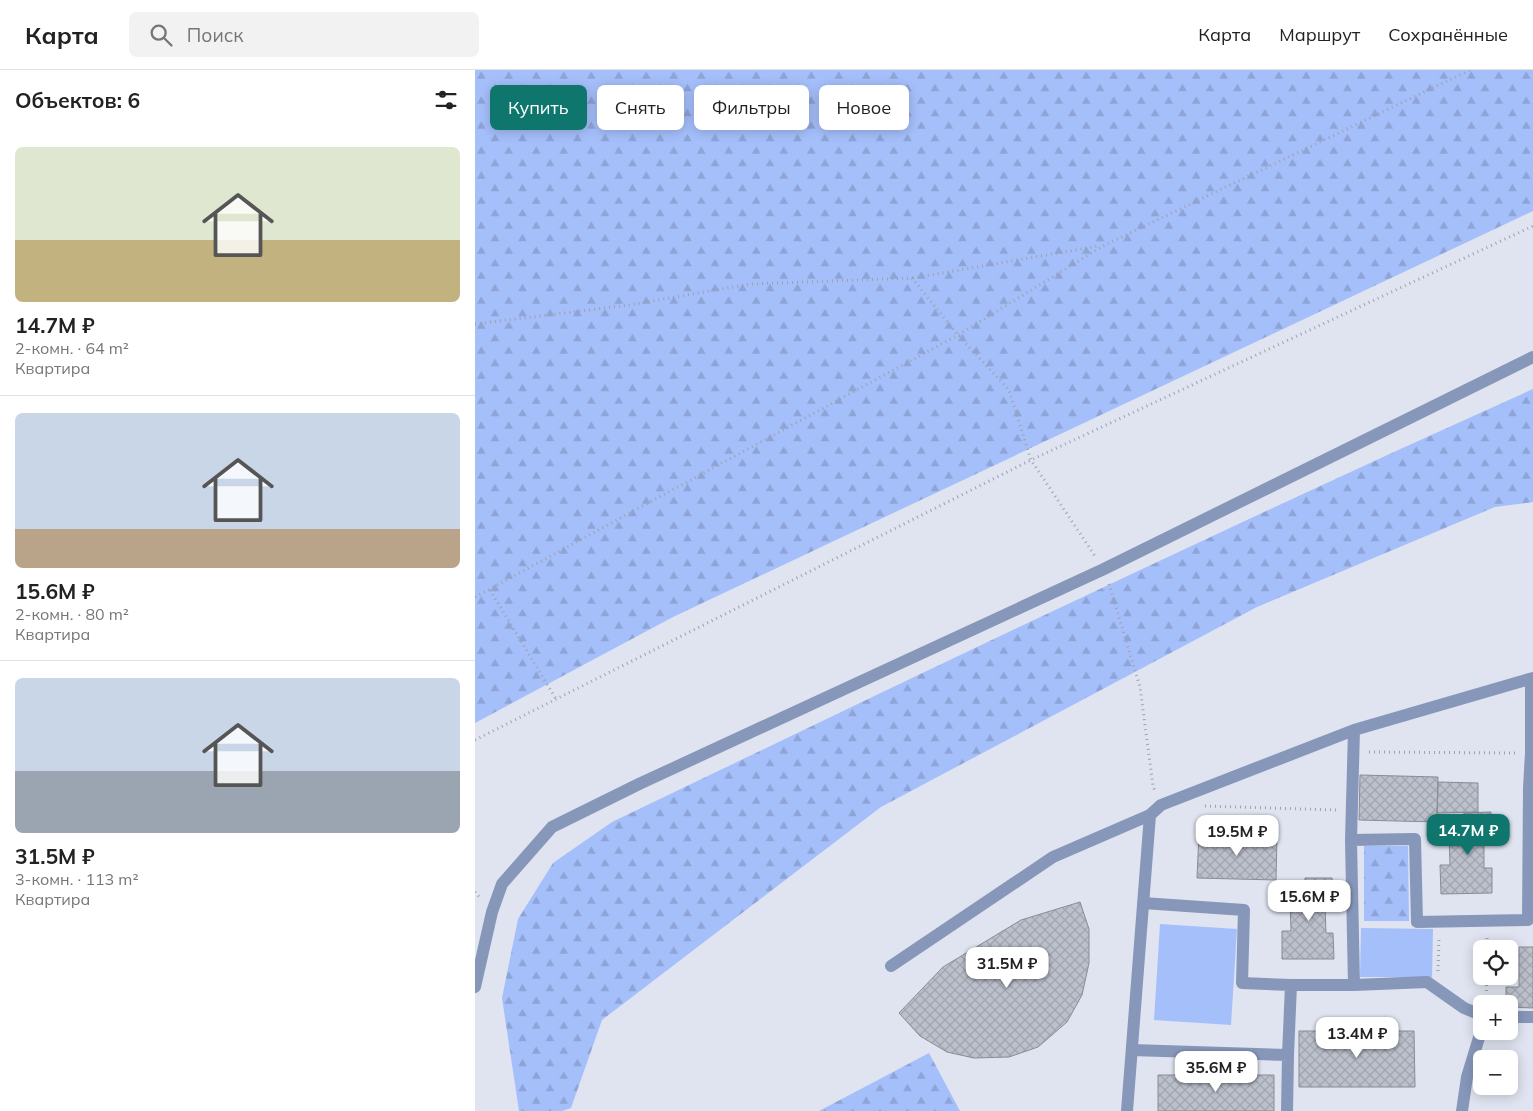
<!DOCTYPE html>
<html lang="ru">
<head>
<meta charset="utf-8">
<style>
  body { margin:0; font-family:Mulish,sans-serif; background:#f2f2f2; color:#222; height:100vh; display:flex; flex-direction:column; font-size:19px; white-space:nowrap }
  * { box-sizing:border-box; margin:0 }
  p { font-size:16px; color:#767676 }
  .icon { flex:none; width:28px; height:28px; fill:none; stroke:currentColor; stroke-width:2; stroke-linecap:round; stroke-linejoin:round }
  .map { position:relative; flex:1; overflow:hidden }
  .sheet { display:flex; flex-direction:column; background:#fff; width:475px }
  .sheet>* { flex:none }
  .banner { position:absolute; left:15px; top:15px; width:475px; height:45px; display:flex; gap:10px }
  .fabs { position:absolute; left:998px; top:870px; display:grid; gap:10px }
  .fabs a { display:grid; place-items:center; width:45px; height:45px; border-radius:8px; background:#fff; box-shadow:0 2px 12px #0003; font-size:25px }
  .price { position:absolute; translate:-50% -42px; padding:0 11px; border-radius:10px; background:#fff; color:#222; font-size:16px; line-height:32px; filter:drop-shadow(0 1px 2px #0008) }
  .price::after { content:''; position:absolute; left:50%; top:30px; width:15px; height:11px; margin-left:-8px; background:inherit; clip-path:polygon(0 0,100% 0,50% 100%) }
  .price.on { background:#0f766e; color:#fff }
  ul { padding:0; list-style:none }
  li { display:grid; align-content:center; gap:10px; height:265px; padding:0 15px }
  li+li { border-top:1px solid #e0e0e0 }
  li span { display:grid; place-items:center; height:155px; border-radius:8px; color:#555 }
  li>.icon { margin-inline-start:auto }
  span .icon { width:90px; height:90px; fill:#fffc; stroke-width:1 }
  li b { font-size:21px }
  h2 { display:flex; justify-content:space-between; align-items:center; height:60px; padding:0 15px; font-size:21px }
  .chip { padding:0 18px; border-radius:8px; background:#fff; box-shadow:0 2px 12px #0003; font-size:18px; line-height:45px }
  .chip.on { background:#0f766e; color:#fff }
  header { display:flex; align-items:center; gap:30px; box-sizing:border-box; height:70px; padding:0 25px; background:#fff; border-bottom:1px solid #e0e0e0 }
  header strong { font-size:24px }
  nav { display:flex; gap:28px; margin-inline-start:auto; font-size:18px }
  .search { width:350px; height:45px; background:#f2f2f2; display:flex; align-items:center; gap:12px; box-sizing:border-box; padding:0 18px; border-radius:8px; color:#767676; font-size:19px }
  main { display:flex; flex:1; min-height:0 }
  .map>svg:first-child { display:block }
  .green { fill:#a5bffb }
  .forest { fill:url(#forest-firs) }
  .building { fill:url(#building-cross-hatch); stroke:#888c97 }
  .lines { fill:none; stroke-linecap:round; stroke-linejoin:round }
  .path { stroke:#9ea2ab; stroke-width:3; stroke-dasharray:1 4; stroke-linecap:butt }
  .minor { stroke:#8797ba; stroke-width:12 }
</style>
</head>
<body>
<header>
<strong>Карта</strong>
<div class="search"><svg class="icon" aria-label="search" viewBox="0 0 24 24"><circle cx="10" cy="10" r="6"/><path d="M15 15l6 6"/></svg>Поиск</div>
<nav><a>Карта</a><a>Маршрут</a><a>Сохранённые</a></nav>
</header>
<main>
<section class="sheet">
<h2>Объектов: 6<svg class="icon" aria-label="filters" viewBox="0 0 24 24"><path d="M4 7h16M4 17h16"/><circle cx="9" cy="7" r="2"/><circle cx="15" cy="17" r="2"/></svg></h2>
<ul>
<li><span style="background:linear-gradient(#dfe7d0 60%,#c2b280 0)"><svg class="icon" aria-label="home" viewBox="0 0 24 24"><path d="M3 11l9-7 9 7M6 9v11h12V9"/></svg></span><div><b>14.7M ₽</b><p>2-комн. · 64 m²</p><p>Квартира</p></div></li>
<li><span style="background:linear-gradient(#c9d6e8 75%,#b9a48a 0)"><svg class="icon" aria-label="home" viewBox="0 0 24 24"><path d="M3 11l9-7 9 7M6 9v11h12V9"/></svg></span><div><b>15.6M ₽</b><p>2-комн. · 80 m²</p><p>Квартира</p></div></li>
<li><span style="background:linear-gradient(#c9d6e8 60%,#9aa5b1 0)"><svg class="icon" aria-label="home" viewBox="0 0 24 24"><path d="M3 11l9-7 9 7M6 9v11h12V9"/></svg></span><div><b>31.5M ₽</b><p>3-комн. · 113 m²</p><p>Квартира</p></div></li>
</ul>
</section>
<div class="map">
<svg width="1058" height="1041" viewBox="0 0 1058 1041">
  <defs>
    <pattern id="forest-firs" width="22" height="20" patternUnits="userSpaceOnUse" patternTransform="scale(1.25)"><rect width="22" height="20" fill="#a5bffb"/><path d="M5 1l3.5 6h-7zM16 11l3.5 6h-7z" fill="#8ea4d7"/></pattern>
    <pattern id="building-cross-hatch" width="8" height="8" patternUnits="userSpaceOnUse" patternTransform="scale(1.25)"><rect width="8" height="8" fill="#bbc0cb"/><path d="M0 0l8 8M0 8l8-8" fill="none" stroke="#a1a5af"/></pattern>
  </defs>
  <rect width="100%" height="100%" fill="#dfe4f0"/>
  <!-- green -->
  <path class="green" d="M685,854l77,5 -6,96 -77,-5z
    M886,858l72,1 -1,48h-72z"/>
  <!-- forest -->
  <path class="forest" d="M0,0h1058v141l-860,406 -198,106z
    M1058,319v113l-38,5 -238,100 -376,200 -279,213 -31,88 -9,3h-43l-17,-113 16,-79 35,-56 59,-41c306,-147 611,-294 921,-433z
    M889,776h44l1,75h-45z
    M454,983l31,58h-141z"/>
  <!-- building -->
  <path class="building" d="M885,705l78,2 -1,45 -78,-2z
    M963,712l40,1v29l-41,1z
    M1016,742v29l-7,1v26h8v25l-51,1 -1,-29h10l-1,-30h-5v-13h20v-9z
    M724,763l78,2 -1,45 -79,-2z
    M830,808h27l1,29h-8l1,26h7l1,26h-52v-28h9l-1,-30h-4l-1,-13h20z
    M605,832l9,27v34l-7,32 -15,27 -29,25 -29,10 -35,1 -27,-6 -27,-16 -21,-23 44,-46 78,-47z
    M1044,877h14v61l-24,-1v-3h-3v-17h13z
    M824,961h115l1,56h-116z
    M683,1005h116v36h-116z"/>
  <g class="lines">
    <!-- path -->
    <path class="path" d="M438,208l186,-32
      M0,254l154,-19 121,-21 162,-6 46,57 51,55 22,70 64,96
      M634,514l31,103 13,99 2,5
      M15,520l66,109
      M0,527l483,-262 145,-89 367,-176
      M0,670l556,-280 502,-234
      M894,682l146,1
      M730,736l131,4
      M0,822l6,7
      M1012,879v-12
      M963,901l1,-33
      M1011,931l1,-25"/>
    <!-- minor -->
    <path class="minor" d="M1056,609v74l-2,35h4
      M879,660l-3,110 64,-1 2,83 111,-2 1,-132
      M668,833l101,7 -2,73 49,2
      M416,896l162,-109 97,-42
      M879,915l73,-3 37,26 17,7
      M0,917l17,-75 10,-28 50,-57 87,-43 465,-215 429,-212
      M1034,947h24
      M657,980l156,5
      M652,1041l23,-296 11,-10 193,-75 179,-52
      M812,1041l1,-56 3,-70h63l-3,-145
      M987,1041l5,-34 14,-46"/>
  </g>
</svg>
<div class="fabs">
<a><svg class="icon" aria-label="locate" viewBox="0 0 24 24"><circle cx="12" cy="12" r="6"/><path d="M12 2v4M12 18v4M2 12h4M18 12h4"/></svg></a>
<a>+</a>
<a>−</a>
</div>
<b class="price on" style="left:993px;top:786px">14.7M ₽</b>
<b class="price" style="left:762px;top:787px">19.5M ₽</b>
<b class="price" style="left:834px;top:852px">15.6M ₽</b>
<b class="price" style="left:532px;top:919px">31.5M ₽</b>
<b class="price" style="left:882px;top:989px">13.4M ₽</b>
<b class="price" style="left:741px;top:1023px">35.6M ₽</b>
<div class="banner">
<a class="chip on">Купить</a>
<a class="chip">Снять</a>
<a class="chip">Фильтры</a>
<a class="chip">Новое</a>
</div>
</div>
</main>
</body>
</html>
